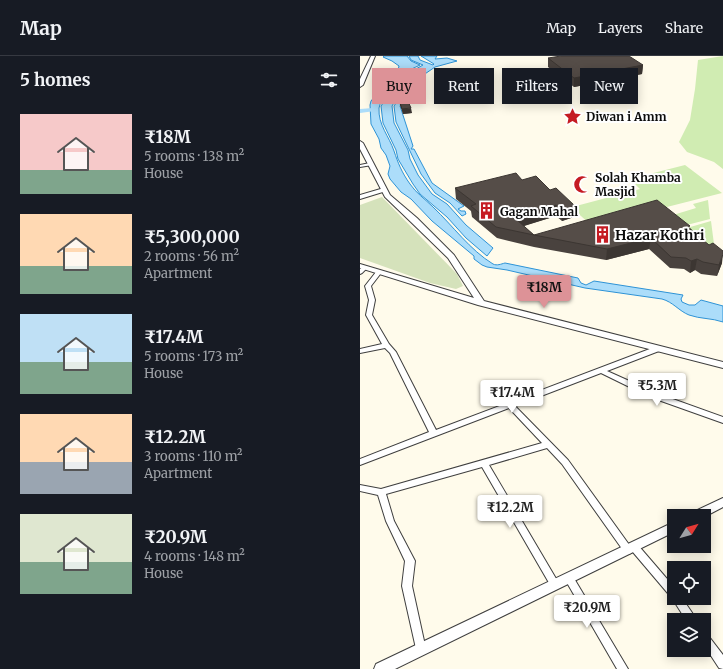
<!DOCTYPE html>
<html lang="en">
<head>
<meta charset="utf-8">
<style>
  body { margin:0; font-family:Merriweather,serif; background:#242831; color:#f1f3f6; height:100vh; display:flex; flex-direction:column; font-size:15px; white-space:nowrap }
  * { box-sizing:border-box; margin:0 }
  p { font-size:13px; color:#9ea1a6 }
  .icon { flex:none; width:22px; height:22px; fill:none; stroke:currentColor; stroke-width:2; stroke-linecap:round; stroke-linejoin:round }
  .map { position:relative; flex:1; overflow:hidden }
  .side { display:flex; flex-direction:column; background:#171b24; width:360px }
  .side>* { flex:none }
  .banner { position:absolute; left:12px; top:12px; width:291px; height:36px; display:flex; gap:8px }
  .needle { width:26px; rotate:53deg }
  .tools { position:absolute; left:307px; top:453px; display:grid; gap:8px }
  .tools a { display:grid; place-items:center; width:44px; height:44px; border-radius:0px; background:#171b24; box-shadow:0 2px 10px #0003; font-size:20px }
  .price { position:absolute; translate:-50% -34px; padding:0 9px; border-radius:4px; background:#fff; color:#222; font-size:13px; line-height:26px; filter:drop-shadow(0 1px 2px #0008) }
  .price::after { content:''; position:absolute; left:50%; top:24px; width:12px; height:9px; margin-left:-6px; background:inherit; clip-path:polygon(0 0,100% 0,50% 100%) }
  .price.active { background:#dd9297; color:#111 }
  ul { padding:0; list-style:none }
  li { display:flex; align-items:center; gap:12px; height:100px; padding:0 20px }
  li span { display:grid; place-items:center; flex:none; width:112px; height:80px; border-radius:0px; color:#555 }
  li>.icon { margin-inline-start:auto }
  span .icon { width:48px; height:48px; fill:#fffc; stroke-width:1 }
  li b { font-size:17px }
  h2 { display:flex; justify-content:space-between; align-items:center; height:48px; padding:0 20px; font-size:17px }
  .chip { padding:0 14px; border-radius:0px; background:#171b24; box-shadow:0 2px 10px #0003; font-size:14px; line-height:36px }
  .chip.active { background:#dd9297; color:#111 }
  header { display:flex; align-items:center; gap:24px; box-sizing:border-box; height:56px; padding:0 20px; background:#171b24; border-bottom:1px solid #363941 }
  header strong { font-size:19px }
  nav { display:flex; gap:22px; margin-inline-start:auto; font-size:14px }
  main { display:flex; flex:1; min-height:0 }
  .map>svg:first-child { display:block }
  .green { fill:#d0ecb2 }
  .cemetery { fill:#d5e2bb }
  .water { fill:#acddfa; stroke:#2e93d6 }
  .lines { fill:none; stroke-linecap:round; stroke-linejoin:round }
  .canal { fill:#acddfa; fill-rule:evenodd }
  .minor-casing { stroke:#3f3f3f; stroke-width:2 }
  .tertiary-casing { stroke:#3f3f3f; stroke-width:2 }
  .minor { fill:#fff; fill-rule:evenodd }
  .tertiary { fill:#fff; fill-rule:evenodd }
  .wall { fill:#49423e }
  .shaded-wall { fill:#3c3632 }
  .building { fill:#554d48; stroke:#3c3632 }
  .labels { text-anchor:middle; dominant-baseline:central; stroke-width:4; stroke-linejoin:round; paint-order:stroke }
  .far-poi-label { font-size:12px; font-weight:bold; fill:#0c0c0c; stroke:#fff; text-anchor:start }
  .poi-label { font-size:14px; font-weight:bold; fill:#0c0c0c; stroke:#fff; text-anchor:start }
</style>
</head>
<body>
<header>
<strong>Map</strong>
<nav><a>Map</a><a>Layers</a><a>Share</a></nav>
</header>
<main>
<section class="side">
<h2>5 homes<svg class="icon" aria-label="filters" viewBox="0 0 24 24"><path d="M4 7h16M4 17h16"/><circle cx="9" cy="7" r="2"/><circle cx="15" cy="17" r="2"/></svg></h2>
<ul>
<li><span style="background:linear-gradient(#f6c9c9 70%,#7fa58c 0)"><svg class="icon" aria-label="home" viewBox="0 0 24 24"><path d="M3 11l9-7 9 7M6 9v11h12V9"/></svg></span><div><b>₹18M</b><p>5 rooms · 138 m²</p><p>House</p></div></li>
<li><span style="background:linear-gradient(#ffd9b3 65%,#7fa58c 0)"><svg class="icon" aria-label="home" viewBox="0 0 24 24"><path d="M3 11l9-7 9 7M6 9v11h12V9"/></svg></span><div><b>₹5,300,000</b><p>2 rooms · 56 m²</p><p>Apartment</p></div></li>
<li><span style="background:linear-gradient(#bfe0f5 60%,#7fa58c 0)"><svg class="icon" aria-label="home" viewBox="0 0 24 24"><path d="M3 11l9-7 9 7M6 9v11h12V9"/></svg></span><div><b>₹17.4M</b><p>5 rooms · 173 m²</p><p>House</p></div></li>
<li><span style="background:linear-gradient(#ffd9b3 60%,#9aa5b1 0)"><svg class="icon" aria-label="home" viewBox="0 0 24 24"><path d="M3 11l9-7 9 7M6 9v11h12V9"/></svg></span><div><b>₹12.2M</b><p>3 rooms · 110 m²</p><p>Apartment</p></div></li>
<li><span style="background:linear-gradient(#dfe7d0 60%,#7fa58c 0)"><svg class="icon" aria-label="home" viewBox="0 0 24 24"><path d="M3 11l9-7 9 7M6 9v11h12V9"/></svg></span><div><b>₹20.9M</b><p>4 rooms · 148 m²</p><p>House</p></div></li>
</ul>
</section>
<div class="map">
<svg width="363" height="613" viewBox="0 0 363 613">
  <rect width="100%" height="100%" fill="#fffbeb"/>
  <!-- green -->
  <path class="green" d="M363,0v113l-9,-7 -27,-10 -8,-10 11,-22 5,-31 3,-29z
    M325,109l37,28 -130,33 -32,-29 4,-1 12,10 64,-17 -10,-10z
    M348,144l2,19 -31,8 -6,-12 23,-7 -3,-4z
    M351,165l4,31 -35,-22z"/>
  <!-- cemetery -->
  <path class="cemetery" d="M22,141l75,77 6,12 -7,3 -26,-6 -70,-25v-53z"/>
  <!-- water -->
  <path class="water" d="M24,0h23l4,5 9,4c-6,3 -14,6 -19,11 -6,6 -21,24 -22,32 -1,17 10,28 15,43 4,12 8,22 16,33 6,9 15,15 23,23 20,19 37,43 60,57 4,2 8,0 12,-1l73,15 3,5 5,2 8,-4 89,14 -2,4 1,3 7,3h6l6,-5 22,6v16c-11,-4 -23,-3 -34,-7 -10,-4 -16,-13 -27,-16l-77,-11 -78,-18 -20,-3 -5,-2 -8,-6v-3l-42,-35 -21,-22 -10,-7 -11,-13 -2,-5 2,-8 -4,-11 -5,-7 -2,-9 -8,-15 -1,-19 1,-4 19,-24 8,-7 1,-4 -7,-5 -9,-4z
    M49,0h9l2,4 13,5 1,-1 -13,-8h16l-2,3 12,-1 10,3 -22,6 -16,11 -19,28 13,40 -2,3h3l18,34 32,23 -6,3 3,2h4l1,3 -4,2 -12,-13 -15,-10 -14,-19 -25,-52 -2,-16 22,-32 -14,16 -10,16 2,17 14,27 2,9 8,16 14,19 15,10 19,21 27,23 -6,8 -21,-18 -19,-21 -27,-23 -7,-10 -15,-25 -2,-9 -13,-27 -2,-17 11,-16 13,-15 18,-10 -12,-5z"/>
  <g class="lines">
    <!-- canal -->
    <path class="canal" d="M13,52l3,2 -1,1 -15,2v-4z"/>
    <defs>
      <path id="minor" d="M10,107l2,1v1l-12,2v-2z
        M24,132l3,2 -1,1 -26,8v-4z
        M4,210l3,2 -5,5 -2,1v-5z
        M18,215l3,2 -10,13 4,14 -3,15 17,29 7,8 40,78 219,-83h4l1,2 -1,2 -52,20 49,22 67,24v6l-73,-26 -49,-24 -86,33 53,54 62,86 4,-3 3,1 37,43v11h8l15,22h-11l-14,-22 -1,-1 -39,-46 -1,2 -3,1 -3,-1 -63,-89 -15,-16 -58,17 69,117 2,3 -2,3 -3,1 -3,-1 -70,-121 -96,27 8,27 21,40 -3,25 14,64 -1,3 -4,2 -4,-2 -15,-67 3,-25 -19,-40 -8,-26 -18,-4v-6l21,4 161,-46 -33,-35 -149,57v-6l69,-27 -39,-79 -5,-5 -25,5v-4l22,-5 -16,-29 3,-15 -4,-14 11,-14z
        M209,518l3,1 56,94h-11l-51,-88 -2,-3 2,-3z
        M344,576l3,2 16,21v14l-4,-1 -15,-23z"/>
      <path id="tertiary" d="M11,0h4l-12,29 -3,2v-8z
        M0,85l3,2 27,52 27,23 37,37 30,46 239,61v6l-245,-63 -118,-37v-4l114,34 -26,-40 -37,-36 -26,-25 -25,-48z
        M363,442v9l-19,10 -15,-1 2,-3z
        M314,466v10l-279,137h-21l2,-5z"/>
    </defs>
    <!-- minor casing -->
    <use href="#minor" class="minor-casing"/>
    <!-- tertiary casing -->
    <use href="#tertiary" class="tertiary-casing"/>
    <!-- minor -->
    <use href="#minor" class="minor"/>
    <!-- tertiary -->
    <use href="#tertiary" class="tertiary"/>
  </g>
  <!-- wall -->
  <path class="wall" d="M188,2l95,7 -1,9 -68,13 -26,-20z
    M39,44l13,13 -9,1 -3,-9z
    M162,124l28,10 25,16 -1,11 -12,4 -6,-5 -33,10 11,9 156,-7 32,35 -5,13 -16,-2 -6,-4 -5,3 -6,-4 -14,-1 -21,-19 -43,11 -72,-13 -37,-9 -25,-21 -1,-6 -15,-12 -1,-11z"/>
  <!-- shaded-wall -->
  <path class="shaded-wall" d="M283,9l-1,9 -68,13v-9z
    M51,52l1,5 -9,1 -1,-5z
    M196,149v11l-35,11 -4,-7 2,-4z
    M215,150l-1,11 -12,4v-11z
    M291,182l-2,11 -43,11 1,-11z
    M363,198l-1,9 -5,13 2,-11z
    M337,203l-2,11 -5,3 1,-12z"/>
  <!-- building -->
  <path class="building" d="M201,0h68l14,9 -69,13 -26,-20z
    M47,43l4,9 -9,1 -3,-9z
    M156,117l6,7 14,-4 14,14 6,-2 19,18 -13,4 -6,-5 -37,11 2,3 -4,1 17,15 123,-35 33,26 -2,1 21,18 4,-2 10,8v3l-4,11 -16,-3 -6,-3 -6,2 -5,-3 -15,-1 -20,-19 -44,11 -73,-14 -38,-8 -25,-21 5,-2 -21,-16z"/>
  <!-- icons -->
  <defs>
    <symbol id="sight-bare" viewBox="-9 -9 18 18"><path d="M0-6L1.8-2.2L6-1.7L2.9 1.2L3.7 5.4L0 3.3L-3.7 5.4L-2.9 1.2L-6-1.7L-1.8-2.2Z" fill="#c51b23" stroke="#fff" stroke-width="2.5" paint-order="stroke"/></symbol>
    <symbol id="mosque-bare" viewBox="-9 -9 18 18"><path d="M3.5-4.9A6 6 0 1 0 3.5 4.9A5 5 0 1 1 3.5-4.9Z" fill="#c51b23" stroke="#fff" stroke-width="2.5" paint-order="stroke"/></symbol>
    <symbol id="building-bare" viewBox="-9 -9 18 18"><path d="M-4-6H4V6H1V3H-1V6H-4ZM-2.5-4.3h1.7v1.8h-1.7ZM.8-4.3h1.7v1.8H.8ZM-2.5-1h1.7V.8h-1.7ZM.8-1h1.7V.8H.8Z" fill="#c51b23" stroke="#fff" stroke-width="2.5" paint-order="stroke"/></symbol>
  </defs>
  <g fill-rule="evenodd">
    <use href="#sight-bare" x="200" y="48" width="25" height="25"/>
    <use href="#mosque-bare" x="210" y="116" width="25" height="25"/>
    <use href="#building-bare" x="114" y="142" width="25" height="25"/>
    <use href="#building-bare" x="230" y="166" width="25" height="25"/>
  </g>
  <g class="labels">
    <!-- far-poi labels -->
    <g class="far-poi-label">
      <text x="226" y="60">Diwan i Amm</text>
      <text x="235" y="121">Solah Khamba<tspan x="235" dy="14">Masjid</tspan></text>
      <text x="140" y="155">Gagan Mahal</text>
    </g>
    <!-- poi labels -->
    <g class="poi-label">
      <text x="255" y="179">Hazar Kothri</text>
    </g>
  </g>
</svg>
<div class="tools">
<a><svg class="needle" viewBox="-14 -14 28 28"><path d="M0-13l5 13h-10z" fill="#e53935"/><path d="M0 13l5-13h-10z" fill="#9ea1a6"/></svg></a>
<a><svg class="icon" aria-label="locate" viewBox="0 0 24 24"><circle cx="12" cy="12" r="6"/><path d="M12 2v4M12 18v4M2 12h4M18 12h4"/></svg></a>
<a><svg class="icon" aria-label="layers" viewBox="0 0 24 24"><path d="M12 4l9 5-9 5-9-5zM3 14l9 5 9-5"/></svg></a>
</div>
<b class="price active" style="left:184px;top:253px">₹18M</b>
<b class="price" style="left:297px;top:351px">₹5.3M</b>
<b class="price" style="left:152px;top:358px">₹17.4M</b>
<b class="price" style="left:150px;top:473px">₹12.2M</b>
<b class="price" style="left:227px;top:573px">₹20.9M</b>
<div class="banner">
<a class="chip active">Buy</a>
<a class="chip">Rent</a>
<a class="chip">Filters</a>
<a class="chip">New</a>
</div>
</div>
</main>
</body>
</html>
